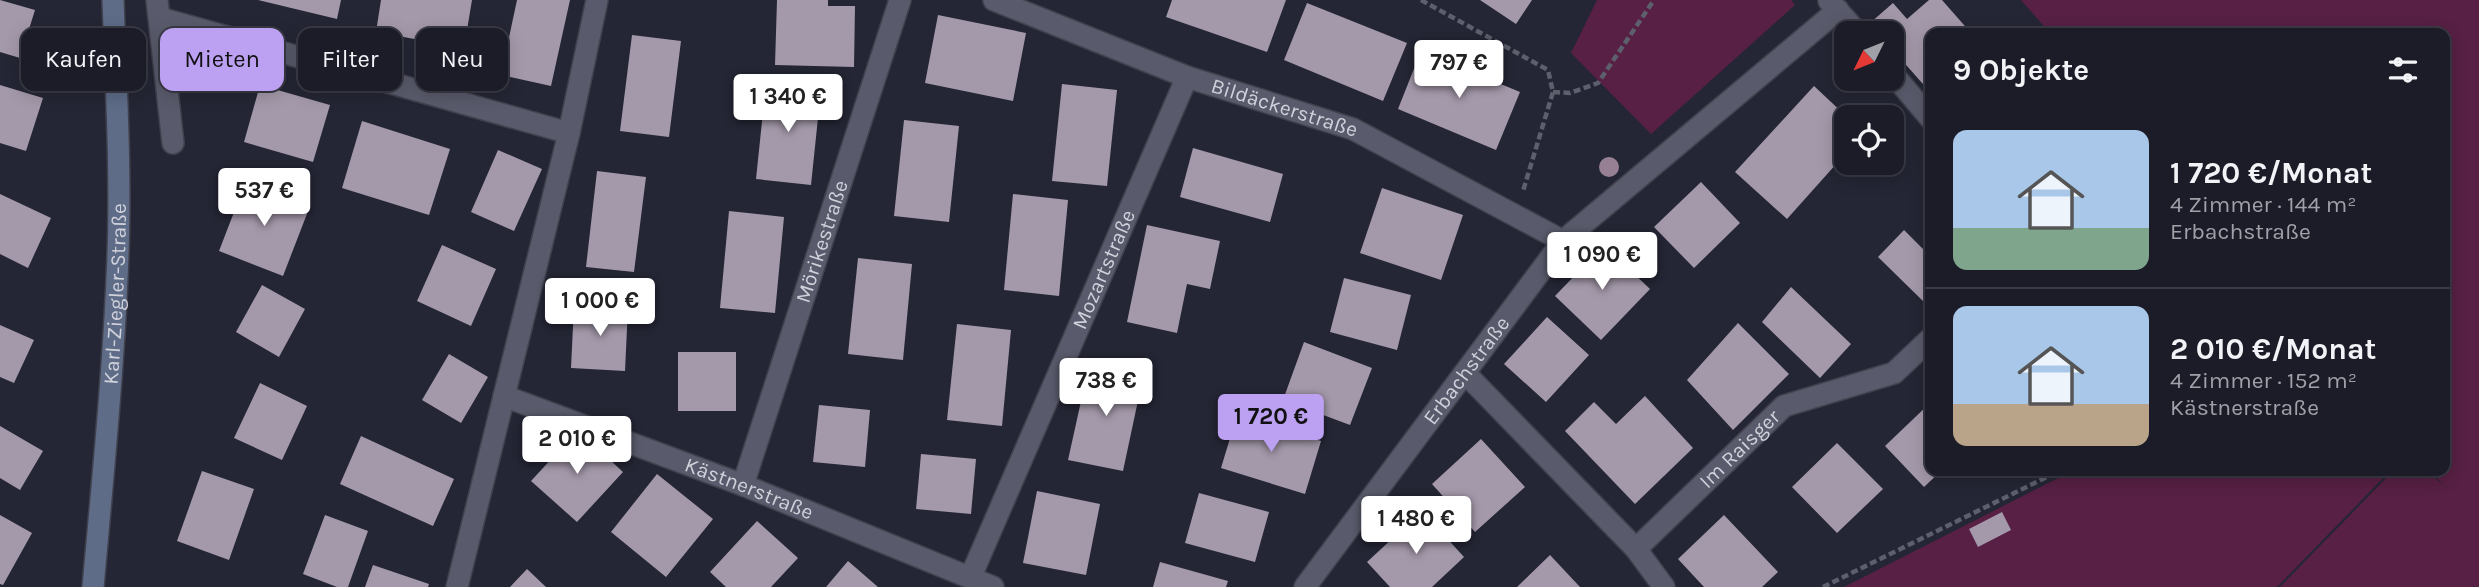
<!DOCTYPE html>
<html lang="de">
<head>
<meta charset="utf-8">
<style>
  body { margin:0; font-family:Karla,sans-serif; background:#292934; color:#f1f3f6; height:100vh; display:flex; flex-direction:column; font-size:26px; white-space:nowrap }
  * { box-sizing:border-box; margin:0 }
  p { font-size:23px; color:#a0a1a8 }
  .icon { flex:none; width:38px; height:38px; fill:none; stroke:currentColor; stroke-width:2; stroke-linecap:round; stroke-linejoin:round }
  .map { position:relative; flex:1; overflow:hidden }
  .sheet { position:absolute; left:1925px; top:28px; width:525px; height:448px; display:flex; flex-direction:column; background:#1c1c28; border-radius:14px; box-shadow:0 4px 18px #0003,0 0 0 2px #3a3a45 }
  .sheet>* { flex:none }
  .banner { position:absolute; left:21px; top:28px; width:665px; height:63px; display:flex; gap:14px }
  .needle { width:46px; rotate:227deg }
  .buttons { position:absolute; left:1834px; top:21px; display:grid; gap:14px }
  .buttons a { display:grid; place-items:center; width:70px; height:70px; border-radius:14px; background:#1c1c28; box-shadow:0 4px 18px #0003,0 0 0 2px #3a3a45; font-size:35px }
  .price { position:absolute; translate:-50% -60px; padding:0 16px; border-radius:7px; background:#fff; color:#222; font-size:23px; line-height:46px; filter:drop-shadow(0 2px 4px #0008) }
  .price::after { content:''; position:absolute; left:50%; top:42px; width:21px; height:16px; margin-left:-10px; background:inherit; clip-path:polygon(0 0,100% 0,50% 100%) }
  .price.on { background:#bca0f2; color:#111 }
  ul { padding:0; list-style:none }
  li { display:flex; align-items:center; gap:21px; height:175px; padding:0 28px }
  li+li { border-top:2px solid #3a3a45 }
  li span { display:grid; place-items:center; flex:none; width:196px; height:140px; border-radius:14px; color:#555 }
  li>.icon { margin-inline-start:auto }
  span .icon { width:84px; height:84px; fill:#fffc; stroke-width:1 }
  li b { font-size:30px }
  h2 { display:flex; justify-content:space-between; align-items:center; height:84px; padding:0 28px; font-size:30px }
  .chip { padding:0 24px; border-radius:14px; background:#1c1c28; box-shadow:0 4px 18px #0003,0 0 0 2px #3a3a45; font-size:24px; line-height:63px }
  .chip.on { background:#bca0f2; color:#111 }
  .map>svg:first-child { display:block }
  .green { fill:#572044 }
  .building { fill:#a499aa }
  .lines { fill:none; stroke-linecap:round; stroke-linejoin:round }
  .street-casing { stroke:#41414e; stroke-width:24 }
  .secondary-casing { stroke:#41414e; stroke-width:24 }
  .path { stroke:#5e5f6d; stroke-width:4.5; stroke-dasharray:7 3.5; stroke-linecap:butt }
  .street { stroke:#595a6b; stroke-width:21 }
  .secondary { stroke:#5e6c88; stroke-width:21 }
  .tree { fill:#978094 }
  .labels { text-anchor:middle; dominant-baseline:central; stroke-width:7; stroke-linejoin:round; paint-order:stroke }
  .street-label { font-size:21px; fill:#d0d1db; stroke:#0f1016 }
</style>
</head>
<body>
<div class="map">
<svg width="2479" height="587" viewBox="0 0 2479 587">
  <rect width="100%" height="100%" fill="#252635"/>
  <!-- green -->
  <path class="green" d="M1597,0h194l4,5 -144,129 -80,-81z
    M2021,0h458v587h-199l113,-116h33l20,16 -17,-16h16v-438h-395z
    M2072,471h318l-113,116h-433z"/>
  <!-- building -->
  <path class="building" d="M0,0l35,10 -15,48 -20,-6z
    M258,0h83l-4,19z
    M381,0h91l-8,48 -88,-16z
    M517,0h53l-19,86 -50,-11z
    M777,0h51v6h27l-1,61 -79,-2z
    M1172,0h114l-19,52 -101,-35z
    M1480,0h52l-16,24z
    M1929,0h13l29,33h-41v59l-38,-43v-16h-14l-8,-10 23,-20 14,16z
    M1307,3l100,40 -24,58 -99,-41z
    M938,15l88,18 -13,68 -88,-18z
    M632,35l49,6 -12,96 -49,-6z
    M1421,51l99,41 -24,58 -98,-41z
    M766,83l55,6 -10,96 -55,-6z
    M1062,84l55,6 -10,96 -55,-5z
    M0,85l43,13 -17,53 -26,-8z
    M260,85l70,20 -17,57 -69,-20z
    M1814,86l32,30v37l-59,66 -52,-47z
    M904,120l55,6 -10,96 -55,-6z
    M362,121l88,28 -21,66 -87,-27z
    M1193,148l90,26 -13,48 -90,-25z
    M498,150l44,19 -28,62 -43,-19z
    M597,171l49,6 -12,95 -48,-5z
    M246,181l64,25 -27,70 -64,-25z
    M1701,182l39,41 -46,45 -40,-41z
    M1382,188l81,27 -22,65 -81,-27z
    M0,194l51,24 -23,50 -28,-14z
    M1013,194l55,6 -9,96 -55,-6z
    M729,211l55,6 -9,96 -55,-5z
    M1147,225l73,16 -10,48 -23,-5 -10,49 -50,-11z
    M1904,230l26,26v37l-7,8 -45,-44z
    M442,245l54,24 -25,57 -54,-25z
    M1604,245l46,44 -49,51 -46,-44z
    M858,258l54,6 -9,96 -55,-6z
    M1344,278l67,17 -14,55 -67,-18z
    M262,285l43,24 -26,48 -43,-25z
    M1791,287l60,57 -31,34 -58,-56z
    M574,305l54,2 -3,64 -54,-3z
    M1547,317l42,38 -43,47 -42,-38z
    M1738,323l51,51 -56,56 -46,-50z
    M957,324l54,6 -9,96 -55,-6z
    M0,325l34,15 -20,43 -14,-6z
    M1304,342l68,26 -22,57 -67,-25z
    M678,352h58v59h-58z
    M449,354l39,23 -27,46 -39,-23z
    M1089,365l54,12 -20,94 -55,-11z
    M260,383l47,23 -25,54 -48,-22z
    M1645,396l48,52 -58,56 -70,-73 29,-29 22,22z
    M1930,403v68h11l-17,16 -39,-41z
    M819,405l51,5 -5,57 -52,-5z
    M1237,415l84,26 -16,53 -84,-26z
    M0,426l43,25 -23,39 -20,-12z
    M578,430l45,42 -46,50 -46,-41z
    M361,436l93,43 -21,47 -93,-42z
    M1481,439l44,48 -50,45 -43,-48z
    M1837,443l46,46 -46,44 -45,-46z
    M921,454l55,5 -5,55 -55,-5z
    M202,471l52,18 -25,71 -52,-19z
    M657,474l56,45 -47,58 -55,-45z
    M1037,491l63,13 -14,71 -63,-12z
    M1199,493l70,19 -14,50 -70,-19z
    M1422,511l42,46 -32,30h-42l-23,-25z
    M2002,512l9,18 -33,17 -9,-18z
    M0,515l32,18 -29,52 -3,-1z
    M325,515l43,16 -20,56h-11l-34,-13z
    M1724,515l54,57 -16,15h-58l-26,-28z
    M757,521l41,37 -27,29h-45l-16,-15z
    M1550,555l30,32h-63z
    M848,561l30,26h-52z
    M1160,562l68,19 -2,6h-73z
    M373,565l56,19 -1,3h-63z
    M527,569l19,18h-36z"/>
  <g class="lines">
    <defs>
      <g id="street">
        <path d="M157,0l16,143"/>
        <path id="s1" d="M994,0l193,77 166,52 210,112"/>
        <path d="M1829,1l29,32"/>
        <path d="M160,18l409,115"/>
        <path d="M1892,73l38,45"/>
        <path d="M1465,373l171,176 28,38"/>
        <path id="s2" d="M504,396l239,89 250,102"/>
        <path id="s3" d="M743,485l157,-485"/>
        <path id="s4" d="M1636,549l148,-143 110,-33 36,-34"/>
        <path id="s5" d="M971,576l216,-499"/>
        <path d="M457,587l112,-454 28,-133"/>
        <path id="s6" d="M1305,587l258,-346 275,-231"/>
      </g>
      <g id="secondary">
        <path id="s7" d="M93,587c10,-111 21,-222 25,-333 3,-85 -2,-169 -5,-254"/>
      </g>
    </defs>
    <!-- street casing -->
    <use href="#street" class="street-casing"/>
    <!-- secondary casing -->
    <use href="#secondary" class="secondary-casing"/>
    <!-- path -->
    <path class="path" d="M1421,0l127,70 5,22 -30,99
      M1553,92l17,1 28,-10 56,-83
      M1823,587l236,-116"/>
    <!-- street -->
    <use href="#street" class="street"/>
    <!-- secondary -->
    <use href="#secondary" class="secondary"/>
  </g>
  <!-- trees -->
  <circle class="tree" cx="1609" cy="167" r="10"/>
  <g class="labels">
    <!-- street labels -->
    <g class="street-label">
      <text stroke="none"><textPath href="#s1" startOffset="310">Bildäckerstraße</textPath></text>
      <text stroke="none"><textPath href="#s3" startOffset="256">Mörikestraße</textPath></text>
      <text stroke="none"><textPath href="#s5" startOffset="334">Mozartstraße</textPath></text>
      <text stroke="none"><textPath href="#s7" startOffset="294">Karl-Ziegler-Straße</textPath></text>
      <text stroke="none"><textPath href="#s6" startOffset="270">Erbachstraße</textPath></text>
      <text stroke="none"><textPath href="#s4" startOffset="144">Im Raisger</textPath></text>
      <text stroke="none"><textPath href="#s2" startOffset="262">Kästnerstraße</textPath></text>
    </g>
  </g>
</svg>
<div class="buttons">
<a><svg class="needle" viewBox="-14 -14 28 28"><path d="M0-13l5 13h-10z" fill="#e53935"/><path d="M0 13l5-13h-10z" fill="#a0a1a8"/></svg></a>
<a><svg class="icon" aria-label="locate" viewBox="0 0 24 24"><circle cx="12" cy="12" r="6"/><path d="M12 2v4M12 18v4M2 12h4M18 12h4"/></svg></a>
</div>
<b class="price" style="left:1459px;top:100px">797 €</b>
<b class="price" style="left:788px;top:134px">1 340 €</b>
<b class="price" style="left:264px;top:228px">537 €</b>
<b class="price" style="left:1602px;top:292px">1 090 €</b>
<b class="price" style="left:600px;top:338px">1 000 €</b>
<b class="price" style="left:1106px;top:418px">738 €</b>
<b class="price on" style="left:1271px;top:454px">1 720 €</b>
<b class="price" style="left:577px;top:476px">2 010 €</b>
<b class="price" style="left:1416px;top:556px">1 480 €</b>
<div class="banner">
<a class="chip">Kaufen</a>
<a class="chip on">Mieten</a>
<a class="chip">Filter</a>
<a class="chip">Neu</a>
</div>
<section class="sheet">
<h2>9 Objekte<svg class="icon" aria-label="filters" viewBox="0 0 24 24"><path d="M4 7h16M4 17h16"/><circle cx="9" cy="7" r="2"/><circle cx="15" cy="17" r="2"/></svg></h2>
<ul>
<li><span style="background:linear-gradient(#a9c7e8 70%,#7fa58c 0)"><svg class="icon" aria-label="home" viewBox="0 0 24 24"><path d="M3 11l9-7 9 7M6 9v11h12V9"/></svg></span><div><b>1 720 €/Monat</b><p>4 Zimmer · 144 m²</p><p>Erbachstraße</p></div></li>
<li><span style="background:linear-gradient(#a9c7e8 70%,#b9a48a 0)"><svg class="icon" aria-label="home" viewBox="0 0 24 24"><path d="M3 11l9-7 9 7M6 9v11h12V9"/></svg></span><div><b>2 010 €/Monat</b><p>4 Zimmer · 152 m²</p><p>Kästnerstraße</p></div></li>
</ul>
</section>
</div>
</body>
</html>
